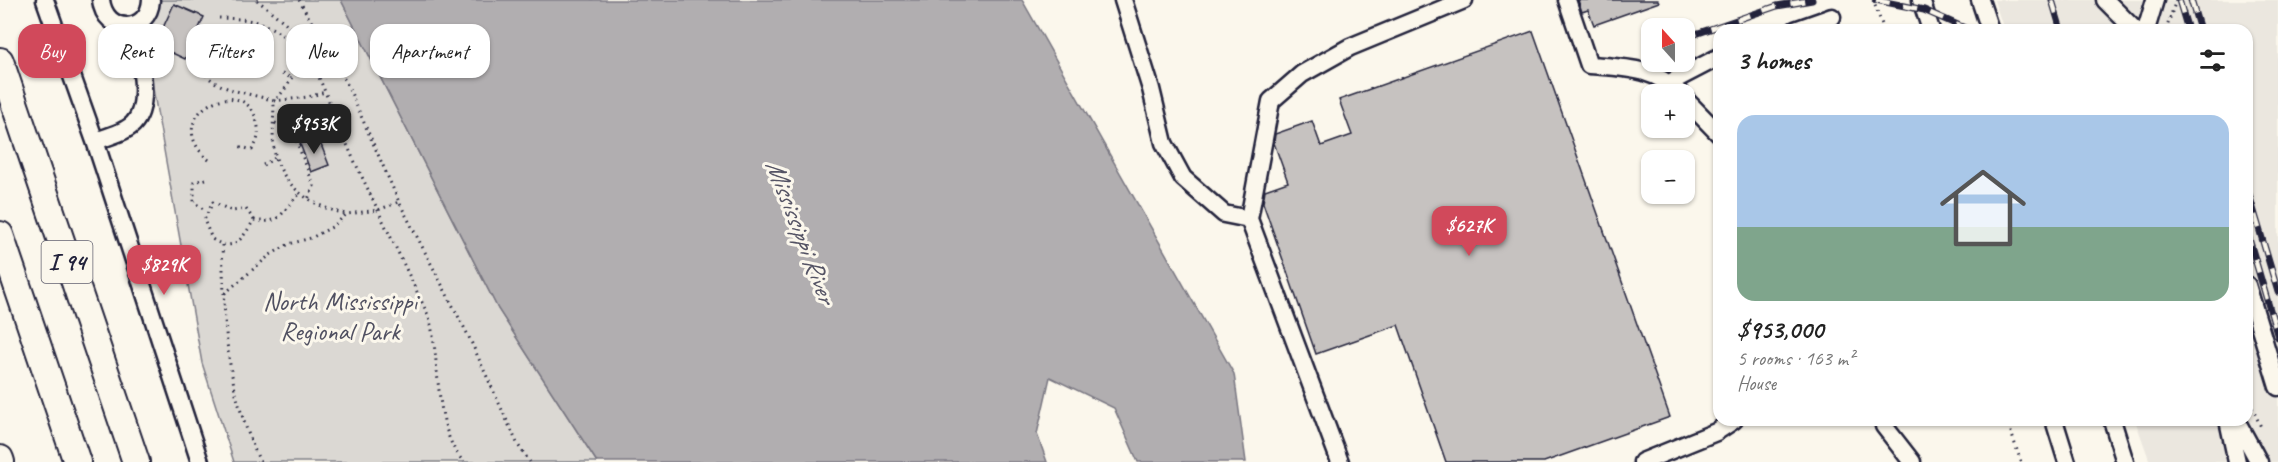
<!DOCTYPE html>
<html lang="en">
<head>
<meta charset="utf-8">
<style>
  body { margin:0; font-family:Caveat,sans-serif; background:#f2f2f2; color:#222; height:100vh; display:flex; flex-direction:column; font-size:22px; white-space:nowrap }
  * { box-sizing:border-box; margin:0 }
  p { font-size:20px; color:#767676 }
  .icon { flex:none; width:33px; height:33px; fill:none; stroke:currentColor; stroke-width:2; stroke-linecap:round; stroke-linejoin:round }
  .map { position:relative; flex:1; overflow:hidden }
  .side { position:absolute; left:1713px; top:24px; width:540px; height:402px; display:flex; flex-direction:column; background:#fff; border-radius:18px; box-shadow:0 2px 4px #0004 }
  .side>* { flex:none }
  .guide { position:absolute; left:18px; top:24px; width:570px; height:54px; display:flex; gap:12px }
  .needle { width:39px; rotate:339deg }
  .buttons { position:absolute; left:1641px; top:18px; display:grid; gap:12px }
  .buttons a { display:grid; place-items:center; width:54px; height:54px; border-radius:12px; background:#fff; box-shadow:0 2px 4px #0004; font-size:30px }
  .price { position:absolute; translate:-50% -51px; padding:0 14px; border-radius:12px; background:#d1495b; color:#fff; font-size:20px; line-height:39px; filter:drop-shadow(0 2px 3px #0008) }
  .price::after { content:''; position:absolute; left:50%; top:36px; width:18px; height:14px; margin-left:-9px; background:inherit; clip-path:polygon(0 0,100% 0,50% 100%) }
  .price.on { background:#222; color:#fff }
  ul { padding:0; list-style:none }
  li { display:grid; align-content:center; gap:12px; height:318px; padding:0 24px }
  li+li { border-top:2px solid #e0e0e0 }
  li span { display:grid; place-items:center; height:186px; border-radius:18px; color:#555 }
  li>.icon { margin-inline-start:auto }
  span .icon { width:108px; height:108px; fill:#fffc; stroke-width:1 }
  li b { font-size:26px }
  h2 { display:flex; justify-content:space-between; align-items:center; height:72px; padding:0 24px; font-size:26px }
  .chip { padding:0 21px; border-radius:18px; background:#fff; box-shadow:0 2px 4px #0004; font-size:21px; line-height:54px }
  .chip.on { background:#d1495b; color:#fff }
  .map>svg:first-child { display:block }
  .built { fill:#ebe7df }
  .green { fill:#dbd8d3; stroke:#7e7d87; stroke-width:1.5 }
  .water { fill:#b1aeb0; stroke:#787681; stroke-width:1.5 }
  .building { fill:#c6c2c0; stroke:#22223b; stroke-width:1.5 }
  .lines { fill:none; stroke-linecap:round; stroke-linejoin:round }
  .minor-casing { stroke:#22223b; stroke-width:21 }
  .highway-casing { stroke:#22223b; stroke-width:30 }
  .path { stroke:#22223b; stroke-width:3; stroke-dasharray:1.5 4.5; stroke-linecap:butt }
  .minor { stroke:#fbf7ec; stroke-width:16 }
  .highway { stroke:#fbf7ec; stroke-width:26 }
  .rail-casing { stroke:#22223b; stroke-width:7 }
  .rail { stroke:#fbf7ec; stroke-width:4.5; stroke-dasharray:14; stroke-linecap:butt }
  .labels { text-anchor:middle; dominant-baseline:central; stroke-width:6; stroke-linejoin:round; paint-order:stroke }
  .shield { fill:#fbf7ec; stroke:#636270; stroke-width:1.5 }
  .shield-label { font-size:24px; font-weight:bold; fill:#22223b }
  .park-label { font-size:26px; fill:#505061; stroke:#fbf7ec }
  .water-label { font-size:27px; font-style:italic; fill:#545364; stroke:#fbf7ec }
</style>
</head>
<body>
<div class="map">
<svg width="2278" height="462" viewBox="0 0 2278 462">
  <rect width="100%" height="100%" fill="#fbf7ec"/>
  <filter id="ink" filterUnits="userSpaceOnUse"><feTurbulence type="fractalNoise" baseFrequency=".0167" numOctaves="2"/><feDisplacementMap in="SourceGraphic" scale="12" xChannelSelector="R" yChannelSelector="G"/><feConvolveMatrix kernelMatrix="1 2 1 2 8 2 1 2 1" color-interpolation-filters="sRGB"/></filter>
  <g filter="url(#ink)">
    <!-- built -->
    <path class="built" d="M1994,0h284v462h-128l-15,-42h112v-390h-243z"/>
    <!-- green -->
    <path class="green" d="M145,0h196l157,309 99,153h-363l-32,-99 -55,-308z"/>
    <!-- water -->
    <path class="water" d="M341,0h681l212,374 12,88h-108l-24,-54 -64,-31 -13,57 10,28h-450l-99,-153z"/>
    <!-- building -->
    <path class="building" d="M1578,0h80l1,2 -65,23 -6,-15 -6,2z
      M174,4l30,13 -19,42 -30,-14z
      M1533,31l137,386 -126,45h-98l-48,-137 -82,29 -53,-151 2,-13 23,-8 -14,-39 1,-9 37,-13 9,25 31,-11 -13,-35z
      M318,137l11,28 -18,7 -11,-28z"/>
    <g class="lines">
      <defs>
        <path id="minor" d="M45,0l50,141 105,321
          M101,0c4,35 48,34 50,0
          M1123,0l28,89 13,54 19,35 41,36 25,5
          M1567,0l22,65c38,3 64,2 92,29
          M1921,0l10,30
          M1980,0l10,30
          M2105,0l30,30
          M1795,30l37,-13
          M2146,30l9,-30
          M1669,83l50,-26
          M1684,98l35,36
          M95,141c12,-4 29,-8 38,-17 20,-20 5,-73 0,-99
          M2247,285l31,102
          M1883,420l1,6 28,36
          M2054,420l13,42
          M2112,420l13,42
          M2228,420l9,42
          M2236,420l23,42
          M1340,462l-91,-243 22,-118 31,-27 48,-27 114,-47
          M1642,462l74,-30 18,-12"/>
        <path id="highway" d="M0,61l136,401
          M0,235l77,227
          M0,459l1,3"/>
      </defs>
      <!-- minor casing -->
      <use href="#minor" class="minor-casing"/>
      <!-- highway casing -->
      <use href="#highway" class="highway-casing"/>
      <!-- path -->
      <path class="path" d="M257,0l31,25 19,24 45,107 77,161c12,43 4,113 35,145
        M299,0l48,84 52,118 69,133 50,110 12,17
        M1873,0l11,30
        M219,18c15,1 31,0 46,7 40,17 38,49 9,76
        M2166,30l10,-30
        M197,59c10,33 49,32 77,42 0,18 -3,40 2,57 10,32 40,50 71,56
        M282,74l10,4
        M274,101l34,-4 17,-5
        M275,123l17,7 22,56 -6,13
        M209,160c-52,-43 33,-89 47,-41 4,12 3,21 -4,31l-14,-4
        M263,165l12,-7
        M206,179l-12,3v20l12,9
        M254,220l-8,-11 -14,2 -19,-9 -9,18 8,19c23,15 31,-2 42,-19 30,6 27,-11 46,-26
        M222,245l2,49
        M2247,397l14,30
        M2007,420l14,42
        M260,462c-25,-55 -35,-107 -36,-168l46,-39 19,-11 22,-6 21,-11 15,-13 31,-4 21,-8"/>
      <!-- minor -->
      <use href="#minor" class="minor"/>
      <!-- highway -->
      <use href="#highway" class="highway"/>
      <defs>
        <path id="rail" d="M1876,0l48,10 45,20
          M2052,0l9,30
          M2179,0l9,30
          M2191,0l9,30
          M1684,38l93,-32 35,-6
          M2247,188l31,104
          M2247,232l31,105"/>
      </defs>
      <!-- rail casing -->
      <use href="#rail" class="rail-casing"/>
      <!-- rail -->
      <use href="#rail" class="rail"/>
    </g>
  </g>
  <g class="labels">
    <!-- shield labels -->
    <rect class="shield" x="41.5" y="241" width="51" height="42" rx="4.5"/>
    <g class="shield-label">
      <text x="67" y="262">I 94</text>
    </g>
    <!-- park labels -->
    <g class="park-label">
      <text x="340" y="301">North Mississippi<tspan x="340" dy="30">Regional Park</tspan></text>
    </g>
    <!-- water labels -->
    <g class="water-label">
      <text transform="translate(801 231) rotate(69)">Mississippi River</text>
    </g>
  </g>
</svg>
<div class="buttons">
<a><svg class="needle" viewBox="-14 -14 28 28"><path d="M0-13l5 13h-10z" fill="#e53935"/><path d="M0 13l5-13h-10z" fill="#767676"/></svg></a>
<a>+</a>
<a>−</a>
</div>
<b class="price on" style="left:314px;top:155px">$953K</b>
<b class="price" style="left:1469px;top:257px">$627K</b>
<b class="price" style="left:164px;top:296px">$829K</b>
<div class="guide">
<a class="chip on">Buy</a>
<a class="chip">Rent</a>
<a class="chip">Filters</a>
<a class="chip">New</a>
<a class="chip">Apartment</a>
</div>
<section class="side">
<h2>3 homes<svg class="icon" aria-label="filters" viewBox="0 0 24 24"><path d="M4 7h16M4 17h16"/><circle cx="9" cy="7" r="2"/><circle cx="15" cy="17" r="2"/></svg></h2>
<ul>
<li><span style="background:linear-gradient(#a9c7e8 60%,#7fa58c 0)"><svg class="icon" aria-label="home" viewBox="0 0 24 24"><path d="M3 11l9-7 9 7M6 9v11h12V9"/></svg></span><div><b>$953,000</b><p>5 rooms · 163 m²</p><p>House</p></div></li>
</ul>
</section>
</div>
</body>
</html>
